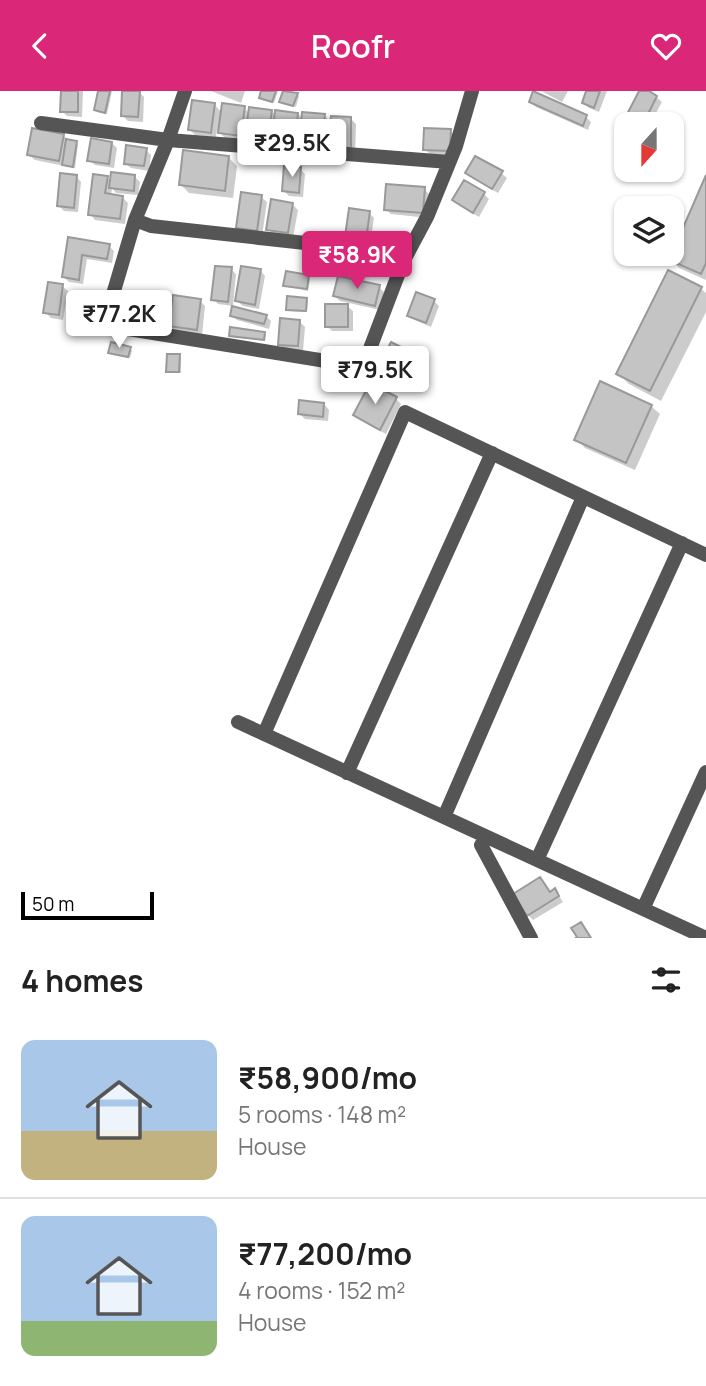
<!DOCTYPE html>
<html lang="en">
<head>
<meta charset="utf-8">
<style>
  body { margin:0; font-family:Manrope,sans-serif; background:#f2f2f2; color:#222; height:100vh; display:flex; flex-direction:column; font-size:26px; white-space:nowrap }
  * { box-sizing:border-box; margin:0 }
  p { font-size:23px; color:#767676 }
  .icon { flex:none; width:38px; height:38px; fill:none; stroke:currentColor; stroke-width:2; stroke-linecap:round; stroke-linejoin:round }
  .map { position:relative; height:847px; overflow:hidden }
  .details { display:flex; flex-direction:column; background:#fff; flex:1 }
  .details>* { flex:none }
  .needle { width:46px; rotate:201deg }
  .buttons { position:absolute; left:614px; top:21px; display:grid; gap:14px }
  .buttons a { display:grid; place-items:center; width:70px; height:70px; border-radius:14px; background:#fff; box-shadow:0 2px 5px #0004; font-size:35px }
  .scale { position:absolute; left:21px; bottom:18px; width:133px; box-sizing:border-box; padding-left:7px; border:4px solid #000; border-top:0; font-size:19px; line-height:24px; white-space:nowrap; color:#000; -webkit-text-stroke:5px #fff; paint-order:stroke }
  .price { position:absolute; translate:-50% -60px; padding:0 16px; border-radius:7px; background:#fff; color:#222; font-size:23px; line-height:46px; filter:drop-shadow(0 2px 4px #0008) }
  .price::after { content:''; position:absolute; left:50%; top:42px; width:21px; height:16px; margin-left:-10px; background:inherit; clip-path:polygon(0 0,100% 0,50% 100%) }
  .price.on { background:#db2777; color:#fff }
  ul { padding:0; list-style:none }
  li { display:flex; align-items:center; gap:21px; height:175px; padding:0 21px }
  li+li { border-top:2px solid #e0e0e0 }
  li span { display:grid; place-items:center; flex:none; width:196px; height:140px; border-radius:14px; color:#555 }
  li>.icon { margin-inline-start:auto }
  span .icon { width:84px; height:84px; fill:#fffc; stroke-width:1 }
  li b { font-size:30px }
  h2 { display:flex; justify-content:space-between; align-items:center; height:84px; padding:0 21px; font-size:30px }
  header { display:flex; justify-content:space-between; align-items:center; height:91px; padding:0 21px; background:#db2777; color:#fff; font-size:32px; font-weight:600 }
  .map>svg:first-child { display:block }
  .shadow { fill:#0003 }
  .building { fill:#c4c4c4; stroke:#999; stroke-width:2 }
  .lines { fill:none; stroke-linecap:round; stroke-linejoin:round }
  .minor { stroke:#555; stroke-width:14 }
</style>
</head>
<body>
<header><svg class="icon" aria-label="back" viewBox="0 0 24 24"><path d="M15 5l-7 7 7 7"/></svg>Roofr<svg class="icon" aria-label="heart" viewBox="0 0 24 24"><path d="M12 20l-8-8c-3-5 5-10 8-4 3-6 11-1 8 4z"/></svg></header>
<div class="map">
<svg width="706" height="847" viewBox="0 0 706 847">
  <rect width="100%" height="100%" fill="#fff"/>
  <!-- shadow -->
  <path class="shadow" d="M62,0h21l-1,26 -15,-1 -5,-5z
    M100,0h12l-5,23 -9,-2 -2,-2z
    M124,0l15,1 5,5 -1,25 -15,-1 -6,-6z
    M211,0h34l-4,12z
    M263,0h15l-4,12 -13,-6z
    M285,0l12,3 2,2 -3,11 -15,-6z
    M541,0h27l-6,11z
    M588,0h19l-8,21 -10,-4 -5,-5z
    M641,0h4l11,6 6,5 -12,22h-24v3l-2,-3z
    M531,10l55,16 5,5 -3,8 -52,-23z
    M214,13l8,9 22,-5 6,6 21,-3 5,5 22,-2 5,6 22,-4 7,7 19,-4 5,5 -1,29 -49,-7 -6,-5v6l-21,-3 -5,-5 -1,5 -21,-2 -6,-6v4l-21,-2 -8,-8 -1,7 -21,-2 -5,-5z
    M450,40l5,5 -1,20 -24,-2 -5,-5z
    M63,44l6,6 7,1 2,2 -3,24 -40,-8 -6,-5z
    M112,52l5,5 -3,20 -19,-3 -6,-5z
    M146,59l5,5 -2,16 -18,-3 -6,-5z
    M228,66l9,9 -4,32 -44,-5 -8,-8z
    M300,78l5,5 -2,23 -14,-1 -5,-5z
    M467,82h34l6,5 -9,15 -26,-15z
    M76,85l5,6 -3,30 -14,-1 -5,-5z
    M134,85l6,6 -2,13 -22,-2 -4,-5 -1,8 11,1 6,6 -3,21 -30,-4 -5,-6 17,-36 4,4z
    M706,89v100l-27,-12 -8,-8z
    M424,98l5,5 -1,24 -37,-4 -5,-5z
    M484,103l5,5 -10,18 -20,-12 -5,-5z
    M261,106l6,5 -5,34 -19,-3 -5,-5z
    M292,113l6,6 -5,28 -20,-4 -5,-5z
    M369,122l5,5 -5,34 -18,-3z
    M70,148l39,7 5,5 -2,12 -25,-4 -4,25 -14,-2 -5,-5z
    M231,178l5,5 -3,32 -15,-2 -5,-5z
    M260,179l5,6 -6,33 -16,-3 -6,-5z
    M669,181l32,17 5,4v19l-45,89 -32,-17 -11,-11z
    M308,186l2,2 -2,12 -20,-4 -3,-2z
    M62,195l6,5 -5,29 -12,-2 -6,-6z
    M379,196l5,5 -4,18 -40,-9 -5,-5z
    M86,205l2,2 -2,17 -12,-2 -2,-2z
    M306,208l2,2 -1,11 -17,-1 -2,-2z
    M200,210l5,5 -3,29 -27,-4 -5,-5z
    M434,210l5,5 -8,21 -16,-7 -6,-5z
    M347,215l6,5v20h-21l-5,-5z
    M232,224l34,1 5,5 -2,8 -32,-9z
    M299,230l6,6 -2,24 -18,-2 -6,-5z
    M264,242l2,2 -1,6 -32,-4 -2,-2z
    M130,258l2,2 -2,7 -17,-4 -3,-2z
    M179,265l2,2v15h-11l-2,-2z
    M414,265l5,5 -8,15 -22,-12 -5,-5z
    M396,308l5,5 -15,30 -26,-14 -5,-5z
    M324,313l5,6 -1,11 -23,-2 -5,-5z
    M651,315l9,8 -25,56 -50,-22 -8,-8z
    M540,788l11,14 4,-3 8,12 -30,18 -5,-5z"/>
  <!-- building -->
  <path class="building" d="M61,0h17v21h-18z
    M98,0h12l-5,22 -11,-3z
    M122,0h18l-2,26 -17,-1z
    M261,0h15l-4,11 -13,-4z
    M283,0l15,2 -5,13 -14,-4z
    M533,0l54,24 -4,11 -54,-24z
    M586,0h14l-6,17 -12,-5z
    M639,0h10l8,5 -14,28h-17v3l-4,-3z
    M192,9l23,3 -4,30 -23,-3z
    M222,12l23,3 -4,30 -23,-3z
    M249,16l23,3 -4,30 -23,-3z
    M275,19l23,3 -3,30 -23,-3z
    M302,21l23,2 -3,30 -23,-2z
    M331,25l20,1v31l-24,-2z
    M32,37l32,6 -5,27 -32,-6z
    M424,37l27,1 -1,22 -27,-1z
    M91,47l21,4 -3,22 -22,-3z
    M66,48l11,2 -4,26 -11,-2z
    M126,54l21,3 -3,18 -20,-2z
    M183,59l46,6 -4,35 -46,-6z
    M475,65l28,15 -11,18 -27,-16z
    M284,74l17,2 -2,26 -17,-2z
    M111,81l24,3 -1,16 -25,-3z
    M60,82l17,2 -3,33 -17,-2z
    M93,83l15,2 -3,17 18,3 -3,23 -32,-4z
    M706,84v88l-5,11 -32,-14z
    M464,89l21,12 -12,21 -21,-13z
    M386,93l39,3 -2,26 -39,-3z
    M241,101l21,3 -5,36 -21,-3z
    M271,108l22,4 -5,30 -22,-3z
    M349,117l21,3 -5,36 -21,-3z
    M68,146l42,7 -3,15 -25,-4 -3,25 -17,-3z
    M215,175l17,1 -4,35 -17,-2z
    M241,175l20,3 -6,36 -20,-4z
    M668,179l34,17 -52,104 -34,-17z
    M286,180l23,4 -2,14 -24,-3z
    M338,185l42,9 -5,21 -42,-10z
    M48,191l15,2 -4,31 -16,-2z
    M73,201l14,2 -3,19 -14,-2z
    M416,201l19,7 -9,24 -19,-7z
    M173,204l28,4 -4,31 -29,-4z
    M287,205l20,2 -1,13 -20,-1z
    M325,213h23v23h-23z
    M232,215l35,9 -3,9 -34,-8z
    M280,227l20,2 -2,26 -20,-1z
    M230,236l35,5 -1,8 -35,-4z
    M111,251l20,5 -3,10 -20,-4z
    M391,251l24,12 -10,18 -23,-13z
    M167,263h13l-1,18h-13z
    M600,290l52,24 -26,58 -52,-23z
    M370,292l27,14 -17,33 -27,-15z
    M299,309l25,3 -1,14 -25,-3z
    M540,786l10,15 5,-4 4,8 -32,20 -14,-22z
    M581,831l10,16h-16l2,-1 -6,-9z"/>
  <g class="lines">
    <!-- minor -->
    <path class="minor" d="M185,0l-17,49 -33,80 -24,81 5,26 247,40 40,-105 24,-45 29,-71 16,-55
      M41,32l127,17 281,22
      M135,129l16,6 227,25 25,11
      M238,631l468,216
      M264,643l141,-322 301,143
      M347,682l145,-320
      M444,726l139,-320
      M481,754l50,93
      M537,769l145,-317
      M643,818l63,-137"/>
  </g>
</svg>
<div class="buttons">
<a><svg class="needle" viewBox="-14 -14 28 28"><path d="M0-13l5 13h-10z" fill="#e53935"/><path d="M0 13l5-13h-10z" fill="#767676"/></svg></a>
<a><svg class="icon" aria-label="layers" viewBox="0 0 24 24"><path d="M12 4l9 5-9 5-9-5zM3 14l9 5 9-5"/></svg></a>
</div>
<div class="scale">50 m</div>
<b class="price" style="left:292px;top:88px">₹29.5K</b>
<b class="price on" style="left:357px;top:200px">₹58.9K</b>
<b class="price" style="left:119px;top:259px">₹77.2K</b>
<b class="price" style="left:375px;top:315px">₹79.5K</b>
</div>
<section class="details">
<h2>4 homes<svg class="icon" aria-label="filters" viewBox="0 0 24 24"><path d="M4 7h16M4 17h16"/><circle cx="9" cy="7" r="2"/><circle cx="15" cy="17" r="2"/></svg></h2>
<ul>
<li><span style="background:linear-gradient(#a9c7e8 65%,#c2b280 0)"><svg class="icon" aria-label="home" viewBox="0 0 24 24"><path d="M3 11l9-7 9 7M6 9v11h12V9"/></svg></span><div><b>₹58,900/mo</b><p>5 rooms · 148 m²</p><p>House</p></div></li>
<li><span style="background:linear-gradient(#a9c7e8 75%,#8fb573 0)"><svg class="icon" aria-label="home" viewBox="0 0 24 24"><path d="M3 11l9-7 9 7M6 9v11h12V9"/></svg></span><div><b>₹77,200/mo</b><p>4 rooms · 152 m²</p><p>House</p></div></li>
</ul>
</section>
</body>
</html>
